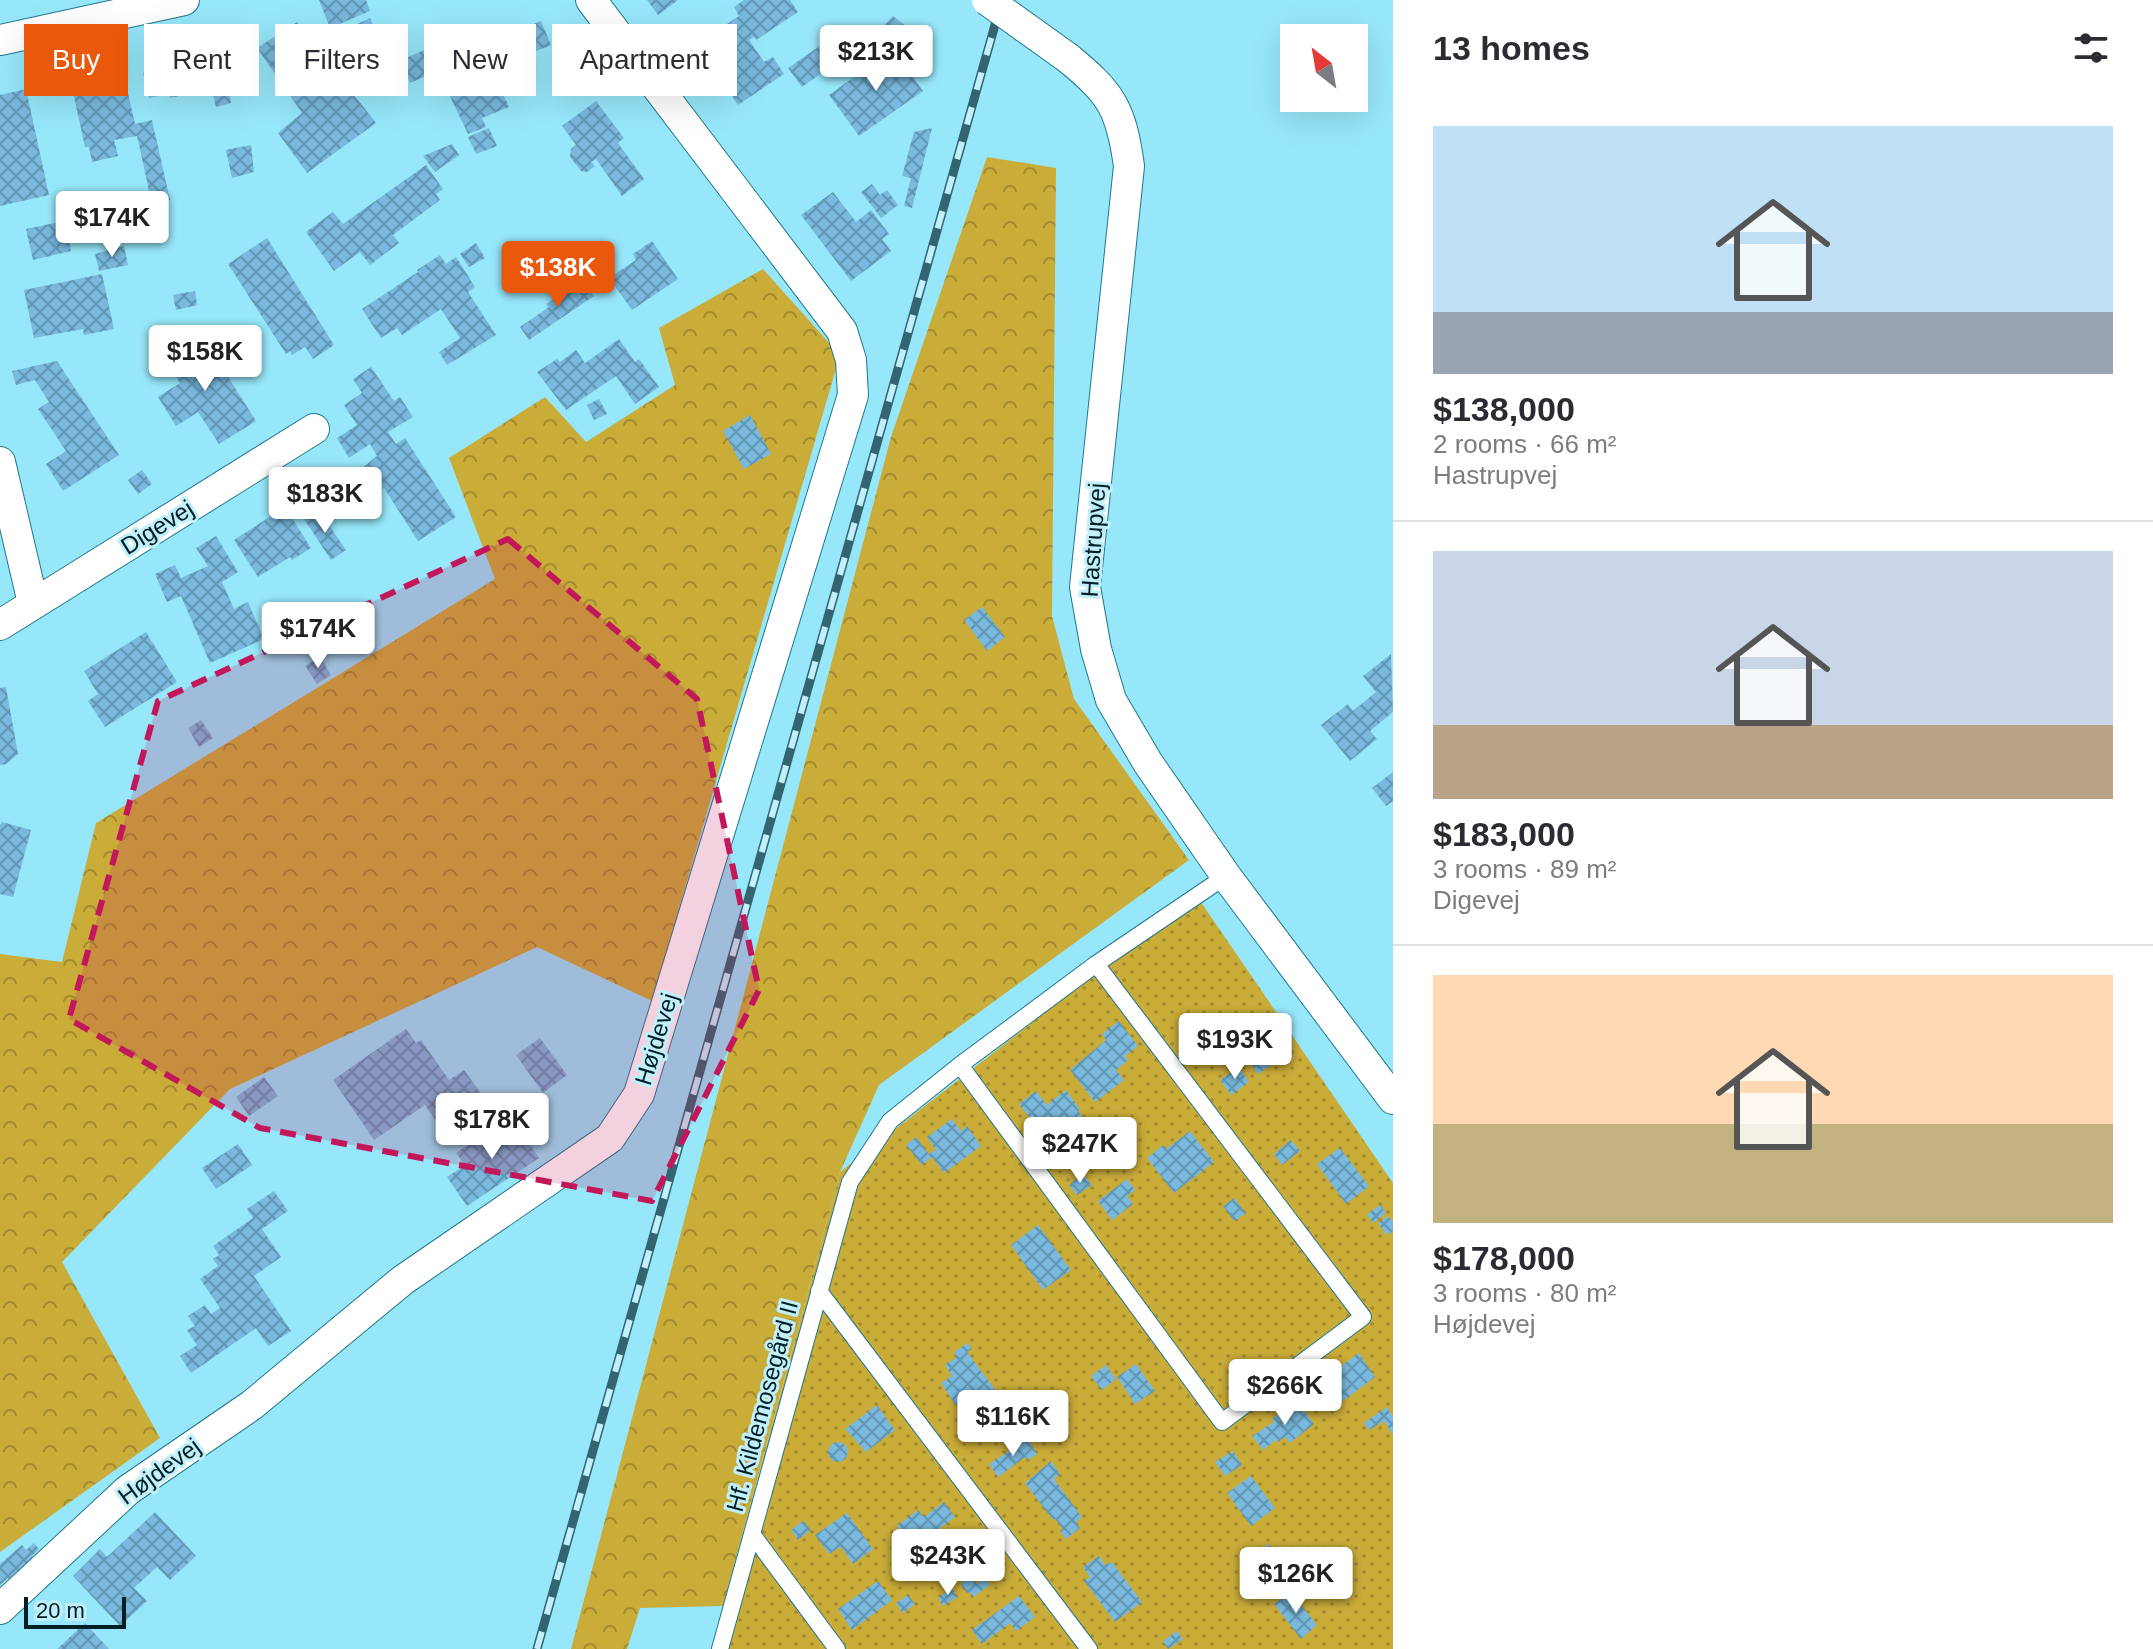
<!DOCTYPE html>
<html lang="en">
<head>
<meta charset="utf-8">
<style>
  body { margin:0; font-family:Helvetica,sans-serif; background:#f2f2f3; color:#2b2b33; height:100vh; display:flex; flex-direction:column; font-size:30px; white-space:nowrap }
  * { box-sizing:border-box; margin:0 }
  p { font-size:26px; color:#7c7c81 }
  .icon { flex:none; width:44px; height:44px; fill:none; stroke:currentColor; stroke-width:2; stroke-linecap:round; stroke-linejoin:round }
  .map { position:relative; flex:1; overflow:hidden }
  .details { display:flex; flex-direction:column; background:#fff; width:760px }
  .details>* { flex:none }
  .hud { position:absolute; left:24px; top:24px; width:760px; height:72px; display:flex; gap:16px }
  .needle { width:52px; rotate:329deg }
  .buttons { position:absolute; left:1280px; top:24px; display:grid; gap:16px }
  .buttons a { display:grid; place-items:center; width:88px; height:88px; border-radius:0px; background:#fff; box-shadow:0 8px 32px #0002; font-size:40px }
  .scale { position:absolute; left:24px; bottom:20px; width:102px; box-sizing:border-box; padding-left:8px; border:4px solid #001f26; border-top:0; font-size:22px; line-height:28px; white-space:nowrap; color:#001f26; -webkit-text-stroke:6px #c1effa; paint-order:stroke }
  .price { position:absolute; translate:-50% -68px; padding:0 18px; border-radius:8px; background:#fff; color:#222; font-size:26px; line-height:52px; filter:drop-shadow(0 2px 4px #0008) }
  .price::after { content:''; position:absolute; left:50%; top:48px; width:24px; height:18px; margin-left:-12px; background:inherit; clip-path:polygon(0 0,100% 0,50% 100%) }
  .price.current { background:#ea580c; color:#fff }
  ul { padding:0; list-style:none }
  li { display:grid; align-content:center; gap:16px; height:424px; padding:0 40px }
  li+li { border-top:2px solid #e1e1e2 }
  li span { display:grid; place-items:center; height:248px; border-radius:0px; color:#555 }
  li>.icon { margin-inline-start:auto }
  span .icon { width:144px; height:144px; fill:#fffc; stroke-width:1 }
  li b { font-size:34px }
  h2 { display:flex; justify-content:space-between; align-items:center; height:96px; padding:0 40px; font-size:34px }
  .pill { padding:0 28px; border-radius:0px; background:#fff; box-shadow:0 8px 32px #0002; font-size:28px; line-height:72px }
  .pill.current { background:#ea580c; color:#fff }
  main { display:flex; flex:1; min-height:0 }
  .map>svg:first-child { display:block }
  .forest { fill:url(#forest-crowns) }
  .garden { fill:url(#garden-dots) }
  .building { fill:url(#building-cross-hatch) }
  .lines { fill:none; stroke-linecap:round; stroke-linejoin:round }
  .lane-casing { stroke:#217889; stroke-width:18 }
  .street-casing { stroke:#217889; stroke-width:32 }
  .lane { stroke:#fff; stroke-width:16 }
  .street { stroke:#fff; stroke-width:30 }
  .rail-casing { stroke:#346470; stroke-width:9 }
  .rail { stroke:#c1effa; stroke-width:6; stroke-dasharray:18; stroke-linecap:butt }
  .street-bridge-casing { stroke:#217889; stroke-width:32; stroke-linecap:butt }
  .street-bridge { stroke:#fff; stroke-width:30 }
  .marked { fill:#c2185b; fill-opacity:0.2; stroke:#c2185b; stroke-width:6; stroke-dasharray:16 10; stroke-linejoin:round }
  .labels { text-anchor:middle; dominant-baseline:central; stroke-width:6; stroke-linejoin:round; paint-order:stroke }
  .street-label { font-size:24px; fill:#001f26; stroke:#c1effa }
</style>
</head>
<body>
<main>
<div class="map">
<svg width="1393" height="1649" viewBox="0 0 1393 1649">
  <defs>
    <pattern id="forest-crowns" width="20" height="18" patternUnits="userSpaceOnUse" patternTransform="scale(2)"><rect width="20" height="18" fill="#caac39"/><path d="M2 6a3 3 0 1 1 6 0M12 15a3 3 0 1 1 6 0" fill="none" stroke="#a28b30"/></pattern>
    <pattern id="garden-dots" width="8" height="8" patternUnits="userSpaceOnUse" patternTransform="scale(2)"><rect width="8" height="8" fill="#caac39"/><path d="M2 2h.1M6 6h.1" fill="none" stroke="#a28b30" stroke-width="1.8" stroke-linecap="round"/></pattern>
    <pattern id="building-cross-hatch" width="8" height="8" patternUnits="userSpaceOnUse" patternTransform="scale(2)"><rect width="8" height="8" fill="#79b9dd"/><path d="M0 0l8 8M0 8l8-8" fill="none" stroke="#6196b3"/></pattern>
  </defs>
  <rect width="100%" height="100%" fill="#97e7fa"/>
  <!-- forest -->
  <path class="forest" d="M987,157l69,11 -4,448 22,83 115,161 -310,225 -39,87 -117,434 -83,2 -13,41h-56l320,-1212z
    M763,269l77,86 -188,646 -115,-54 -307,142 -168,173 98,176 -160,114v-598l62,8 34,-139 399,-244 -46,-121 96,-61 41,45 89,-57 -16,-57z"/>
  <!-- garden -->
  <path class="garden" d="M1196,895l197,288v466h-681l128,-477z"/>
  <!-- building -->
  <path class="building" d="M319,0h47l4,11 -40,17z
    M647,0h31l-20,15z
    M744,0h46l8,12 -42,28 -2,-3 -5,3 15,22 9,-5 11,17 -46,31 -25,-38 9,-5 -7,-10 3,-22 21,-14 -5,-9z
    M893,16l15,12 -7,9 -17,-11z
    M370,18l7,16 -29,13 -7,-15z
    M541,21l10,24 -22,9 7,18 -36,15 9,20 -27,11 4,9 -18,7 -21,-44 42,-17 -11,-26z
    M297,22l79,101 -69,50 -29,-40 24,-20 -45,-65z
    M464,33l9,23 -63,27 -9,-23z
    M827,41l13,19 -38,27 -14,-19z
    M238,44l10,48 -18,3 1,8 -15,4 -4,-16 16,-4 -1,-6 -32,7 1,4 -26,6 -9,-43z
    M893,49l30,42 -64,45 -30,-41z
    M122,67l13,57 17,-4 18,80 -18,4 -15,-68 -23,4 4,16 -26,6 -3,-15h-4l-15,-68z
    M159,69l6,26 -16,3 -6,-25z
    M26,89l23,106 -49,11v-111z
    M596,101l28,37 -6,5 26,36 -22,17 -26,-37 -5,3 4,4 -8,6 -6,-1 -11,-14 1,-8 5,-4 -14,-19z
    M489,128l8,18 -21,8 -8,-17z
    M932,128l-20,80 -8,-2 7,-28 -9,-2 12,-44z
    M452,144l7,11 -24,17 -12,-16z
    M251,145l3,27 -22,6 -6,-28z
    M426,165l17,24 -7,5 4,6 -47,35 6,8 -29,22 -10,-13 -26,19 -28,-39 27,-20 10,12z
    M872,184l8,11 7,-5 11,15 -17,13 -20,-26z
    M833,192l23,30 15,-12 18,24 -7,5 9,12 -40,30 -50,-66z
    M64,221l7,30 -38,9 -7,-31z
    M267,238l67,107 -21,14 -8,-12 -13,8 -2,-4 -4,3 -58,-90z
    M652,241l26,38 -46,31 -23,-32 27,-18 -3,-6z
    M476,243l9,15 -16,9 -9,-13z
    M124,246l4,19 -29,6 -4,-17z
    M440,255l6,9 10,-7 19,30 -7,5 28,43 -49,30 -8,-13 21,-14 -19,-29 -39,26 -5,-7 -16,10 -19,-29 56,-37 -1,-2z
    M102,274l12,55 -30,6 -1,-6 -49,9 -10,-48z
    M583,280l11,16 -65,44 -9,-13 29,-20 -3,-3z
    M195,291l2,14 -21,5 -3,-15z
    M225,326l20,30 -16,11 -21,-30z
    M203,337l53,84 -37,23 -21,-32 -22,14 -18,-29 22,-14 -14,-23z
    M619,339l16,23 4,-3 20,28 -24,17 -19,-28 -50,34 -29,-38 20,-13 3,3 16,-12 9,13z
    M57,361l62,94 -56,36 -17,-27 20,-13 -28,-42 11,-7 -14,-22 -19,5 -4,-14z
    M371,367l23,34 6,-4 13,20 -25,15 8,12 9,-6 51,79 -38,24 -34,-53 -14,10 -15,-24 22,-18 -7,-12 -21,14 -12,-20 20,-13 -13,-20 18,-12 -9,-14z
    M599,399l8,15 -13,6 -7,-15z
    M750,415l21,39 -27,15 -21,-38z
    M142,470l10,14 -14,10 -10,-14z
    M285,507l26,41 -19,12 -2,-3 -32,20 -24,-37z
    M318,509l28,41 -15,10 -27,-41z
    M216,536l22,36 -16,10 12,27 14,-7 16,37 -54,24 -29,-67 -14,6 -12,-28 20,-9 6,13 27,-12 -12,-18z
    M982,607l23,30 -18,14 -23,-31z
    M146,632l31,50 -72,45 -17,-26 10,-7 -14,-23z
    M1391,654l2,58 -23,19 7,8 -27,22 -29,-36 27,-21 5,7 23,-19 -13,-16z
    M320,657l11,18 -14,9 -12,-18z
    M6,687l12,67 -12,10 -6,1v-77z
    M201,720l12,18 -14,9 -11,-19z
    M1393,772v29l-7,5 -14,-18z
    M2,822l29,8 -18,67 -13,-3v-69z
    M1119,1021l19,25 -13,10 3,4 -12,10 8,10 -29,22 -25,-32 36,-30 -4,-6z
    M406,1029l10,14 5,-3 28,40 15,-10 29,40 -44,30 -24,-35 -51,35 -41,-60z
    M540,1038l27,37 -24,18 -27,-38z
    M1261,1052l10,13 -13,9 -9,-13z
    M1239,1067l10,15 -18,13 -11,-15z
    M264,1077l14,19 -29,20 -13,-19z
    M1066,1090l14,19 -2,2 9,12 -15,12 -9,-13 -23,17 -14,-18 4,-3 -11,-14 17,-13 11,14z
    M511,1116l28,42 -72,48 -20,-29 18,-12 -9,-12z
    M952,1119l9,12 6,-5 14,20 -37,27 -12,-16 -10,8 -16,-20 10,-8 13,17 7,-4 -9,-13z
    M1190,1131l24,31 -40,31 -27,-35 16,-13 3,4z
    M1291,1140l9,11 -18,14 -8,-11z
    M238,1144l14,21 -36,24 -14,-21z
    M1340,1148l29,38 -23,18 -29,-40z
    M1083,1174l9,11 -15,10 -8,-10z
    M1127,1179l8,11 -8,6 6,8 -21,16 -14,-19z
    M274,1191l14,20 -26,18 19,28 -27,19 37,55 -23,15 -12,-18 -65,45 -11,-17 17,-11 -10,-15 8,-4 -7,-10 17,-11 6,9 9,-6 -20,-29 18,-13 -5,-7 6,-4 -6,-9 40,-28 -6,-9z
    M1234,1198l12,15 -12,8 -11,-15z
    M1381,1205l5,8 -13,10 -6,-9z
    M1388,1216l5,6v9l-6,4 -9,-12z
    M1038,1225l33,45 -28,20 -32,-45z
    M968,1343l4,6 -5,3 33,44 -13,8 -9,-13 -22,15 -15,-23 11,-7 -7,-11 12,-8 -3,-5z
    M1359,1353l16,24 -32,24 -3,-4 -12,9 -12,-18 12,-8 -2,-3z
    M1136,1364l19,27 -20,13 -18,-27z
    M1106,1365l10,14 -14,11 -11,-14z
    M1297,1401l17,23 -24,19 -5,-6 -7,5 -2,-2 -13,10 -11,-14 22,-14 -2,-3z
    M877,1405l18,25 -29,22 -21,-23z
    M1387,1407l6,10v18l-9,-14 -15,9 -5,-7z
    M1028,1439l9,15 -9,6 -3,-3 -27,20 -9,-13z
    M828 1452a10 10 0 1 1 20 0a10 10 0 1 1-20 0Z
    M1233,1451l9,14 -17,11 -10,-14z
    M1051,1461l9,13 -6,5 28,38 -6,5 4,6 -14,11 -6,-8 3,-2 -8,-10 -2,1 -28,-37z
    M1251,1476l24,32 -24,18 -24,-33z
    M944,1502l11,15 -31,23 8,11 -19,-3 -16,-22 21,-16 6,7z
    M155,1512l41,44 -26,24 -13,-13 -23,21 13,13 -27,25 -47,-50 27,-27 7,8z
    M847,1513l26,36 -20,15 -12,-17 -12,7 -14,-19z
    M803,1521l8,9 -13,10 -7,-10z
    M34,1543l5,6 -7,7 6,8 -24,21 -6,-7 -8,7v-21l22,-19 4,5z
    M1268,1544l13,15 -10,9 -14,-15z
    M1099,1556l6,9 7,-3 30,40 -27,20 -31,-41 6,-4 -7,-10z
    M971,1576l6,8 8,-6 5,7 -17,12 -3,-5 -3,1 -6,-9z
    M878,1581l14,19 -40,30 -14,-21z
    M952,1588l5,9 -14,9 -5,-8z
    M1291,1592l26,33 -16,14 -27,-35z
    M908,1595l7,9 -12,9 -7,-10z
    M1019,1596l16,21 -19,14 -6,-8 -28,21 -10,-14z
    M85,1623l24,26h-52z
    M1177,1631l6,8 -15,10 -5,-8z"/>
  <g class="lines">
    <defs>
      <path id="lane" d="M960,1065l262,357 141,-105 -267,-353
        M819,1291l270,358
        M752,1534l85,115
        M720,1649l130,-467 40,-61 70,-56 136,-101 130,-88"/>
      <path id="street" d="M0,40l184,-40
        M1068,58c44,36 53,51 61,108l-44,421 11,62 15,51 37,63 78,113 167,223
        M0,462l33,141
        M0,625l314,-196
        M0,1609l128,-119 124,-85 151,-125 207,-142 29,-44 214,-699 -2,-35 -9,-29 -251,-331"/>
    </defs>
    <!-- lane casing -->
    <use href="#lane" class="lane-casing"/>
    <!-- street casing -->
    <use href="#street" class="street-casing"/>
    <!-- lane -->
    <use href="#lane" class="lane"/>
    <!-- street -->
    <use href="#street" class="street"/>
    <defs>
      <path id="rail" d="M537,1649l465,-1649"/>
    </defs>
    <!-- rail casing -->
    <use href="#rail" class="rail-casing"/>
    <!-- rail -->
    <use href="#rail" class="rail"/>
    <defs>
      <path id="street-bridge" d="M987,0l81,58"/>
    </defs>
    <!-- street-bridge casing -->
    <use href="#street-bridge" class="street-bridge-casing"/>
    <!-- street-bridge -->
    <use href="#street-bridge" class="street-bridge"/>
  </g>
  <!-- marked area -->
  <path class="marked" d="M508,539l189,160 62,291 -107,211 -392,-73 -191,-109 89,-318z"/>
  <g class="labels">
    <!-- street labels -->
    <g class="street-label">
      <text transform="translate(157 527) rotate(-32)">Digevej</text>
      <text transform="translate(1093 540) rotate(-86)">Hastrupvej</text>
      <text transform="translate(656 1039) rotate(-73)">Højdevej</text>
      <text transform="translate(762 1406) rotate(-75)">Hf. Kildemosegård II</text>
      <text transform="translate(159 1471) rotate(-36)">Højdevej</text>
    </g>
  </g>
</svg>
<div class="buttons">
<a><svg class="needle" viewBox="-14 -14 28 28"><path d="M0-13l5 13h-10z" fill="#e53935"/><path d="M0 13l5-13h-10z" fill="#7c7c81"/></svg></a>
</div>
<div class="scale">20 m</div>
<b class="price" style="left:876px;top:93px">$213K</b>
<b class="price" style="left:112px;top:259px">$174K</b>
<b class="price current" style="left:558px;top:309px">$138K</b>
<b class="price" style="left:205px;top:393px">$158K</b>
<b class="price" style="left:325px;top:535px">$183K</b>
<b class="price" style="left:318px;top:670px">$174K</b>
<b class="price" style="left:1235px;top:1081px">$193K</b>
<b class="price" style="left:492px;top:1161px">$178K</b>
<b class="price" style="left:1080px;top:1185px">$247K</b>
<b class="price" style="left:1285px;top:1427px">$266K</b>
<b class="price" style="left:1013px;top:1458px">$116K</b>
<b class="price" style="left:948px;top:1597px">$243K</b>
<b class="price" style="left:1296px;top:1615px">$126K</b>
<div class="hud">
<a class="pill current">Buy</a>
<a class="pill">Rent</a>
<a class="pill">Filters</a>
<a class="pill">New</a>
<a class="pill">Apartment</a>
</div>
</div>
<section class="details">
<h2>13 homes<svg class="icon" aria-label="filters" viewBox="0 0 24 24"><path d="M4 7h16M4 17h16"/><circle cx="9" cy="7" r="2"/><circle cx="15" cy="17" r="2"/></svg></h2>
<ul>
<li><span style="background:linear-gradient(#bfe0f5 75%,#9aa5b1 0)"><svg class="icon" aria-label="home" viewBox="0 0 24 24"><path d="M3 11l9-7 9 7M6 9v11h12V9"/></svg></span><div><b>$138,000</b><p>2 rooms · 66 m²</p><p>Hastrupvej</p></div></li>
<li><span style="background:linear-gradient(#c9d6e8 70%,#b9a48a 0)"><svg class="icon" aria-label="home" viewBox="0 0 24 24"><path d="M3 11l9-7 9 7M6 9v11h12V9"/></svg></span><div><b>$183,000</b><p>3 rooms · 89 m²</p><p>Digevej</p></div></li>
<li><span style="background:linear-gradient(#ffd9b3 60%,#c2b280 0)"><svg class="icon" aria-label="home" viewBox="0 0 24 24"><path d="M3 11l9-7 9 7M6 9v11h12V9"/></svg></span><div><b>$178,000</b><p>3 rooms · 80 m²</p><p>Højdevej</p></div></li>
</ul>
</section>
</main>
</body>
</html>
